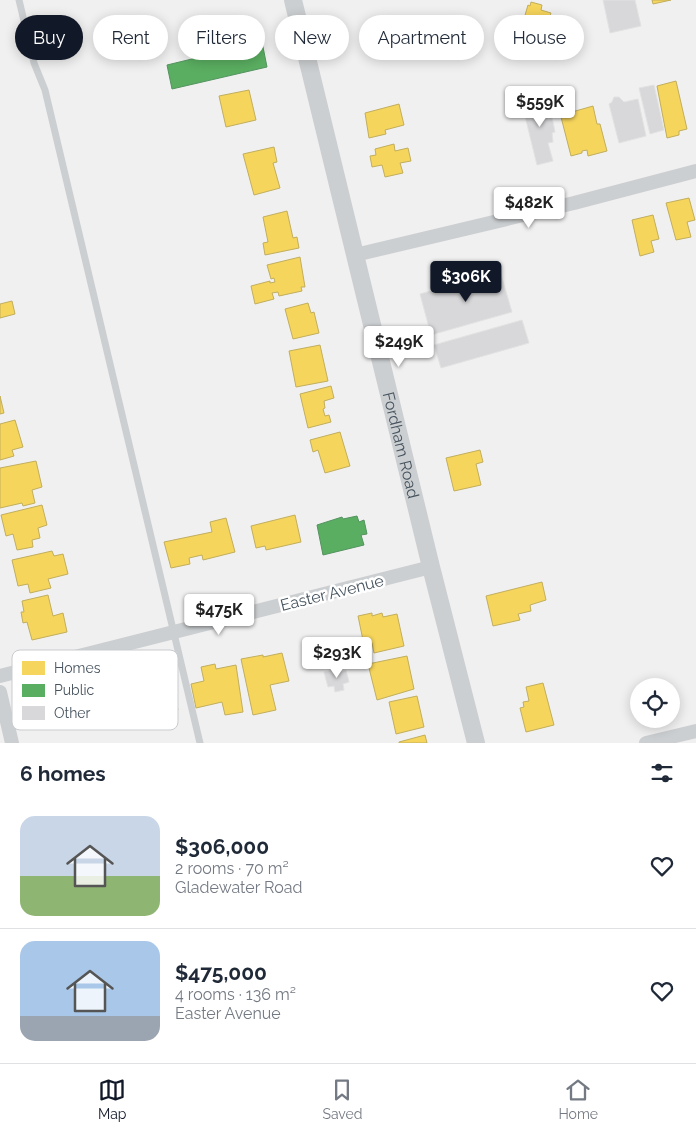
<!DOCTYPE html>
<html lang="en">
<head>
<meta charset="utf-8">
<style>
  body { margin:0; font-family:Raleway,sans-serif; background:#f2f2f3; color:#1f2937; height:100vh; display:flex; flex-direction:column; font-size:19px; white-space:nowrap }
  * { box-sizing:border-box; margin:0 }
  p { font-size:16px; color:#747a83 }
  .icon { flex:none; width:28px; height:28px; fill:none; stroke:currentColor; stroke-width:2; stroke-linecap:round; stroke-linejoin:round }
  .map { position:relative; height:743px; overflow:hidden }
  .side { display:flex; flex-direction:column; background:#fff; flex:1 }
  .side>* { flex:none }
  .hud { position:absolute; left:15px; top:15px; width:666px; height:45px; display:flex; gap:10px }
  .tools { position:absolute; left:630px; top:678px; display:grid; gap:10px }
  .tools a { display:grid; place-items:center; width:50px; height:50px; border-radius:50%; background:#fff; box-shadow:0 2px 12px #0003; font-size:25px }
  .price { position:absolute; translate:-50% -42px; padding:0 11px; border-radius:5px; background:#fff; color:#222; font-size:16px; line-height:32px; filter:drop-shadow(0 1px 2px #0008) }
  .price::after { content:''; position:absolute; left:50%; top:30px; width:15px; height:11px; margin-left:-8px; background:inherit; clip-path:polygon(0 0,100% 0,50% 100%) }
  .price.active { background:#111827; color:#fff }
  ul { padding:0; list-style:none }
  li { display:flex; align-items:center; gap:15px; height:125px; padding:0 20px }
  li+li { border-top:1px solid #e0e1e3 }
  li span { display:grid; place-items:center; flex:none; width:140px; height:100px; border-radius:15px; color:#555 }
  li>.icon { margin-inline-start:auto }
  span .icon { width:60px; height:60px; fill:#fffc; stroke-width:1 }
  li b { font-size:21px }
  h2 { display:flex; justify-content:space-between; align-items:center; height:60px; padding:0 20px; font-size:21px }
  .pill { padding:0 18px; border-radius:22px; background:#fff; box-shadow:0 2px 12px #0003; font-size:18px; line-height:45px }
  .pill.active { background:#111827; color:#fff }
  .tabs { display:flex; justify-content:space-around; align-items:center; height:70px; border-top:1px solid #e0e1e3; background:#fff; font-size:14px; color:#747a83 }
  .tabs a { display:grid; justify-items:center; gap:2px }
  .tabs .active { color:#111827 }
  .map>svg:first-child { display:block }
  .homes { fill:#f6d55c; stroke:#c1ae5d }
  .public { fill:#5aae61; stroke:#549360 }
  .building { fill:#d8d8da; stroke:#e2e2e3 }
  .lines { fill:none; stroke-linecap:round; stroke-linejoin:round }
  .service { stroke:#cccfd1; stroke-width:7 }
  .minor { stroke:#cccfd1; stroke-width:14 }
  .tertiary { stroke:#cccfd1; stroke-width:18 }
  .labels { text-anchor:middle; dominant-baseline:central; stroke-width:5; stroke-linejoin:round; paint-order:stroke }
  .street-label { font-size:16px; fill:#46535e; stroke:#fff }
  .key { fill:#fff; stroke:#c8cbcf; stroke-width:1 }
  .key-label { font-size:14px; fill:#46535e }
</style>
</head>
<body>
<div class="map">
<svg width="696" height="743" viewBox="0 0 696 743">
  <rect width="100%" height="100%" fill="#f1f0f0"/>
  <!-- homes -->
  <path class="homes" d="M652,0h19l-18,4z
    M531,2l11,3 -1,5 10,3 -7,20 -16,-5 -1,3 -6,-2 7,-24 2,1z
    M676,81l11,48 -8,2v4l-12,3 -10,-52z
    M249,90l7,30 -30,7 -7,-31z
    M399,104l5,21 -19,5 1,4 -17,4 -4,-25z
    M593,106l4,18h3l7,27 -19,5 -1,-6 -5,1v2l-11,3 -10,-39 12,-3 -1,-2z
    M394,144l1,7 13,-3 3,13 -11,2 3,10 -18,4 -3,-12 -10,2 -2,-11 6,-1 -1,-6z
    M274,147l3,15 -4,1 7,25 -26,7 -11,-41z
    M689,198l6,22 -8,2 4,15 -15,3 -10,-37z
    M287,211l6,27 4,-1 2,11 -34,7 -2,-12 5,-1 -5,-25z
    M653,215l6,24 -8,2 3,11 -14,4 -8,-36z
    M300,257l5,30h-4l1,4 -23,5 -1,-4 -6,1 2,6 -19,5 -4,-18 19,-5v2l5,-1 -1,-4 -3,1 -4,-14z
    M12,301l3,13 -15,4v-14z
    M308,303l3,10 3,-1 5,21 -26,6 -8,-30z
    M320,345l8,36 -32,6 -7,-36z
    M331,386l3,12 -10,3 1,7 -2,1 2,7 4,-1 2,7 -23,6 -8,-34z
    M0,396l4,17 -4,1z
    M15,420l8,27 -11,3 2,6 -14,4v-36z
    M340,432l10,34 -25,7 -7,-23 -5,2 -3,-12z
    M480,450l3,12 -7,2 5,21 -27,6 -8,-33z
    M36,461l6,26 -10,3 3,13 -12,3 -1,-3 -22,5v-40z
    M42,505l5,20 -9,3 2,10 -8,2 1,7 -16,3 -4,-16 -7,2 -5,-21z
    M295,515l6,27 -35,8 -1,-4 -9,2 -5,-22z
    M226,518l9,34 -32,8 -1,-5 -13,3 1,6 -19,4 -7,-26 48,-10 -2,-10z
    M52,551l2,5 9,-2 5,20 -20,5 3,9 -21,5 -2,-9 -10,2 -6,-26z
    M542,582l4,18 -16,5 1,6 -13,3 2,6 -27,6 -7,-30z
    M48,595l5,21 10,-3 4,19 -35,8 -5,-18 -4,1 -2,-11h3l-2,-11z
    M372,613v3l10,-3 1,4 14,-3 7,32 -30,7 -2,-10 -8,2 -6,-29z
    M282,653l7,28 -19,4 6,25 -23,5 -12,-56 22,-4v2z
    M407,656l7,33 -37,11 -9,-36z
    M215,664l1,5 20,-4 7,47 -18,3 -3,-13 -26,6 -5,-24 13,-3 -3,-14z
    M170,678l8,32 -41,10 -7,-28 21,-5 -1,-4z
    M543,683l11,42 -28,7 -6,-24 4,-1 -1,-5 6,-1 -3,-14z
    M417,696l7,31 -28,7 -7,-32z
    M425,735l2,8h-28v-1z"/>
  <!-- public -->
  <path class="public" d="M262,42l5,25 -95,22 -5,-24z
    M357,516l2,6 5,-2 3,14 -6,1 3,10 -41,10 -6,-30 25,-8 1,2z"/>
  <!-- building -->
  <path class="building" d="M603,0h32l6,26 -31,7z
    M654,85l10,45 -14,4 -11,-46z
    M548,97l7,35 -3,1 1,9 -5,1 5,18 -16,4 -15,-61z
    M614,97h5l5,5 14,-3 8,37 -27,7 -10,-39 3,-2z
    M500,271l12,41 -81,23 -11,-41z
    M522,320l7,23 -88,25 -7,-23z
    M339,669l1,3 6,-2 3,12 -6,2 1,6 -9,2 -1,-6 -6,1 -4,-15z"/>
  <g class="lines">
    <!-- service -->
    <path class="service" d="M19,0l15,63 11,27 155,653"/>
    <!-- minor -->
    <path class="minor" d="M355,255l219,-52 122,-32
      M0,676l431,-109
      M0,692l12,51
      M646,743l50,-12"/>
    <!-- tertiary -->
    <path class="tertiary" id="s1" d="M293,0l138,567 45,176"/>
  </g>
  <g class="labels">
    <!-- street labels -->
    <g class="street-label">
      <text stroke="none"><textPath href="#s1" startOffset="458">Fordham Road</textPath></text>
      <text transform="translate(332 593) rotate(-14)">Easter Avenue</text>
    </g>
  </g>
  <!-- legend -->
  <rect x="12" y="650" width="166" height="80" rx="8" class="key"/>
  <rect x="22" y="661" width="23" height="14" fill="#f6d55c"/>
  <rect x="22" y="684" width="23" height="13" fill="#5aae61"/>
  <rect x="22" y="706" width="23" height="14" fill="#d8d8da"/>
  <g class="key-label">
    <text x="54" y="673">Homes</text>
    <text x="54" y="695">Public</text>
    <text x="54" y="718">Other</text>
  </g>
</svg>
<div class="tools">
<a><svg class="icon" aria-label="locate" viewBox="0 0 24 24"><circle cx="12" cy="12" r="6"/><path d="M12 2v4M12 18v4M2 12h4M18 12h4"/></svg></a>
</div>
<b class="price" style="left:540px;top:128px">$559K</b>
<b class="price" style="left:529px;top:229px">$482K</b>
<b class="price active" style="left:466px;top:303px">$306K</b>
<b class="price" style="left:399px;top:368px">$249K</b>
<b class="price" style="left:219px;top:636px">$475K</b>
<b class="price" style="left:337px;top:679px">$293K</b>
<div class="hud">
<a class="pill active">Buy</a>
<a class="pill">Rent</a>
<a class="pill">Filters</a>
<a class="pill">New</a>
<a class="pill">Apartment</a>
<a class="pill">House</a>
</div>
</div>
<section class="side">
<h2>6 homes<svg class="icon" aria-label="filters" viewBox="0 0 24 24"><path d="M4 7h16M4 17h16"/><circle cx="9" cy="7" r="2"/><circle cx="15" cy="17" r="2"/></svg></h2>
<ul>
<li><span style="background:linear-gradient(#c9d6e8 60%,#8fb573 0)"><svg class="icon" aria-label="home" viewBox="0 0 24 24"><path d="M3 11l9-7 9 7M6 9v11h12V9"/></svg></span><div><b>$306,000</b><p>2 rooms · 70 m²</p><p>Gladewater Road</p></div><svg class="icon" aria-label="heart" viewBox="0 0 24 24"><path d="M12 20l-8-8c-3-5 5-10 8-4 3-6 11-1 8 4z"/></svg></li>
<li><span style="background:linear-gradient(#a9c7e8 75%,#9aa5b1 0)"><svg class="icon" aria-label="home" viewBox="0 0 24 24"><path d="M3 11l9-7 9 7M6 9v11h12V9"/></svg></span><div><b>$475,000</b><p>4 rooms · 136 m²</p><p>Easter Avenue</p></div><svg class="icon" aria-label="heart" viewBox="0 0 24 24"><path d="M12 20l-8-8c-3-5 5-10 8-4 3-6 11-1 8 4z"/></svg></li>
</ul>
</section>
<nav class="tabs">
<a class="active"><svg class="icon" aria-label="map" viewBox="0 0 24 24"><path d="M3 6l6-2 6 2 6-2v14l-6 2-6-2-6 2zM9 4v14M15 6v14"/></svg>Map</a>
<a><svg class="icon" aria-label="saved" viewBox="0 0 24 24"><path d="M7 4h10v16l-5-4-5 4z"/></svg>Saved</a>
<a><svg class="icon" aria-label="home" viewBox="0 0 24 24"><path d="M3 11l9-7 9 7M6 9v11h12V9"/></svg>Home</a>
</nav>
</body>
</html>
